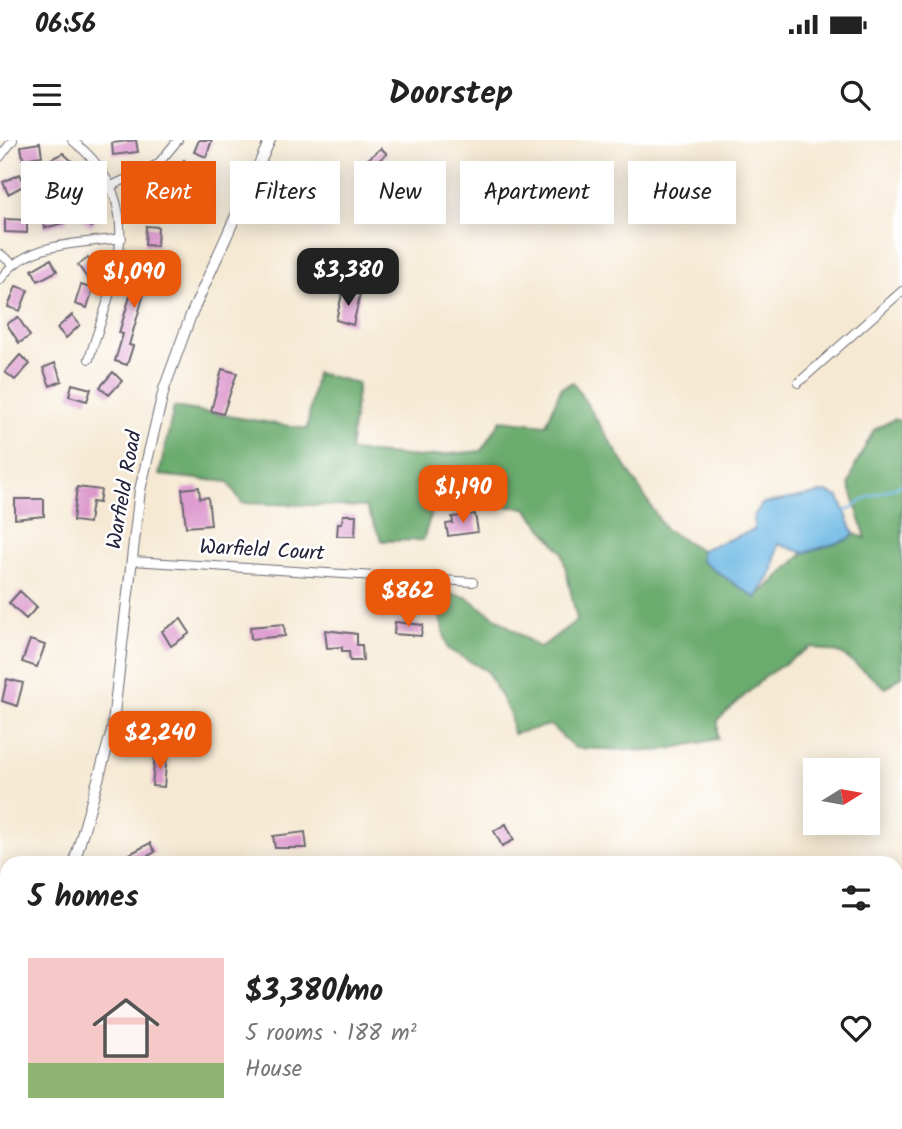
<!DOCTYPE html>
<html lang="en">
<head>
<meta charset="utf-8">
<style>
  body { margin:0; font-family:Kalam,sans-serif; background:#f2f2f2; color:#222; height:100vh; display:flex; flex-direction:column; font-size:26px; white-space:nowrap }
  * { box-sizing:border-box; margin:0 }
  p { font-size:23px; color:#767676 }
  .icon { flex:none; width:38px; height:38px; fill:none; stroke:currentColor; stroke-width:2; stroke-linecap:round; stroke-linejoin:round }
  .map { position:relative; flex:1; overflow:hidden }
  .details { position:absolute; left:0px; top:716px; width:903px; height:275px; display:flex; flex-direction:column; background:#fff; border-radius:21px 21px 0 0; box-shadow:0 4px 18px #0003 }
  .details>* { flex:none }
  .top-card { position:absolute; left:21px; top:21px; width:861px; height:63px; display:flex; gap:14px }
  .needle { width:46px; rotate:79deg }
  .controls { position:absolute; left:803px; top:618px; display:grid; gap:14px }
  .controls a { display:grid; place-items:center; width:77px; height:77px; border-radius:0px; background:#fff; box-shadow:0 4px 18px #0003; font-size:35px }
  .price { position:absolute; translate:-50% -60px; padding:0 16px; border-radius:14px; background:#ea580c; color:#fff; font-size:23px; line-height:46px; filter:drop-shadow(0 2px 4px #0008) }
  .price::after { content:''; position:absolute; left:50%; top:42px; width:21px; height:16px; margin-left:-10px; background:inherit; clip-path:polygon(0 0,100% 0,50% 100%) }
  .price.current { background:#222; color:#fff }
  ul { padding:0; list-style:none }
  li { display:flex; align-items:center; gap:21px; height:175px; padding:0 28px }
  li+li { border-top:2px solid #e0e0e0 }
  li span { display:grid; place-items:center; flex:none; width:196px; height:140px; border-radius:0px; color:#555 }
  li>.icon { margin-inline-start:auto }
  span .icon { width:84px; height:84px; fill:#fffc; stroke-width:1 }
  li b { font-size:30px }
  h2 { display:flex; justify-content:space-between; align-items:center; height:84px; padding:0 28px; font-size:30px }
  .chip { padding:0 24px; border-radius:0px; background:#fff; box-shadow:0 4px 18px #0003; font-size:24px; line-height:63px }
  .chip.current { background:#ea580c; color:#fff }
  .status { display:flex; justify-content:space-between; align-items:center; height:49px; padding:0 35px; background:#fff; direction:ltr }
  .status svg { height:19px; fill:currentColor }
  header { display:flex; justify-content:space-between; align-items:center; height:91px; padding:0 28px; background:#fff; font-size:32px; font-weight:700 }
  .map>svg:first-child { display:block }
  .forest { fill:#6aab6e; stroke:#466654; stroke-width:2 }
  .water { fill:#6bb7e4; stroke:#466c90; stroke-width:2 }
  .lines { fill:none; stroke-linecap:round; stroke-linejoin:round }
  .stream { stroke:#6bb7e4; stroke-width:2.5 }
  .building { fill:#dd99ce }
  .minor-casing { stroke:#6c6870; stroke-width:10 }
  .tertiary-casing { stroke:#6c6870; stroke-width:12 }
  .minor { stroke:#fff; stroke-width:8 }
  .tertiary { stroke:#fff; stroke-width:10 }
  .labels { text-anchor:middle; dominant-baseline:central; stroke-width:5; stroke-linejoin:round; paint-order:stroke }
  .street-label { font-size:21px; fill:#22223b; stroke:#fff }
</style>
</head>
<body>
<div class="status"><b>06:56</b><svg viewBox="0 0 49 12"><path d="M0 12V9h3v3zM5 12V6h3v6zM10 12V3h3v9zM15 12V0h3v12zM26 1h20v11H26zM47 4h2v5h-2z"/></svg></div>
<header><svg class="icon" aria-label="menu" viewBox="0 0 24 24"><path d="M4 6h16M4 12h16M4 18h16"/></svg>Doorstep<svg class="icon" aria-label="search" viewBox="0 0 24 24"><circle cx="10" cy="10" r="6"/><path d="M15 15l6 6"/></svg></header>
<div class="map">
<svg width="902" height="989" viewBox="0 0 902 989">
  <rect width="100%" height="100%" fill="#fff"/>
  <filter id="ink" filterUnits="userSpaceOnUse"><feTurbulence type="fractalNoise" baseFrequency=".0143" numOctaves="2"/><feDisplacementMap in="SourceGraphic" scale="14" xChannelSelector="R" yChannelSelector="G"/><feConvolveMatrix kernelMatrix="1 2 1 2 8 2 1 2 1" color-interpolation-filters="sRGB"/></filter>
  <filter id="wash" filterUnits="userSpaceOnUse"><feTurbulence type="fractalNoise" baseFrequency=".00686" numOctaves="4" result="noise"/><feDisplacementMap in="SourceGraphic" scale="28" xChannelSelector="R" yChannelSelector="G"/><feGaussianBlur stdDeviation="1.57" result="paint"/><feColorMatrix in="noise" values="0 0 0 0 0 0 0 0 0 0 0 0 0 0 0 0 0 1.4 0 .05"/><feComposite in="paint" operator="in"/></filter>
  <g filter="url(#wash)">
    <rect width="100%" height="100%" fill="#f5e9d3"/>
    <!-- forest -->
    <path class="forest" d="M316,233l42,10 -8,68 69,6 62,-6 20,-31 45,5 15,-37 12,-6 92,147 36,21v11l55,37 48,-45 45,-14 5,-5 12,4 -17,-54 7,-20 18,-34 20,-11 8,3v254l-16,12 -44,-34 -31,-7 -44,28 -49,45v19l-60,12 -83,-3 -25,-23 -37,9 -3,-20 -23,-43 -39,-22 -9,-35 -36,-28 63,11 74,51 37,-28 -15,-68 -36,-44 -91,-6 -12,38 -41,1 -16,-34 -124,-4 -14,-21 -69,-7 15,-68 133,22z
      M286,984h230l1,5h-230z"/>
    <!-- water -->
    <path class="water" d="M826,352l13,5 15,37 -5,5 -45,14 -26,-9 -6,29 -16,25 -55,-37v-11l53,-20v-14l8,-12z"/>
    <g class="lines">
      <!-- stream -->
      <path class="stream" d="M845,372l23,-15 34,-12"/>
    </g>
    <g id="blocks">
      <!-- building -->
      <path class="building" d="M136,0l2,12 -25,3 -1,-12z
        M199,0h13l-6,17 -12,-5z
        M40,3l2,13 -19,3 -2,-13z
        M381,8l6,6 -9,7 15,18 -12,10 -20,-24z
        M63,13l10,9 -8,10 -14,-13z
        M184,20l9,9 -16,18 -9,-9z
        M82,33l10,17 -11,6 -10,-17z
        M20,34l5,11 -17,9 -5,-12z
        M152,47l11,5 -11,22 -11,-5z
        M95,62l9,7 -13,18 -9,-7z
        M64,70l3,12 -22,6 -3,-13z
        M5,79l22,1v13l-22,-1z
        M146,86l12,1 -1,19 -12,-1z
        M142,116l12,4 -25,85 4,1 -6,19 -12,-4 8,-27 -4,-1z
        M88,118l11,15 -10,8 -11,-16z
        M51,119l6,12 -19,10 -6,-11z
        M81,145l12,4 -6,19 -12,-4z
        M16,146l12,4 -8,21 -12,-4z
        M343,150l17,5 -7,30 -17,-5z
        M72,175l8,10 -14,13 -9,-10z
        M18,177l12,19 -11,7 -12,-19z
        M20,215l10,9 -15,16 -10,-8z
        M55,223l7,18 -12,5 -7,-18z
        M222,229l15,4 -14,41 -12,-3z
        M113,232l9,9 -13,14 -9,-8z
        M72,244l19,5 -4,12 -18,-5z
        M77,347l24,3 -2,13 -7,-1 -3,21 -16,-2z
        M199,347l1,11 8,-1 3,28 -25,2 -4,-38z
        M15,359h29v17l-29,3z
        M475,374l3,18 -30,4 -2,-12 7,-1 -1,-6z
        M343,375h13l-1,21h-18l1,-13h4z
        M20,451l17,16 -11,12 -17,-16z
        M181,479l9,14 -19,13 -9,-15z
        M395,482l28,3 -2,11 -27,-2z
        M284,484l1,12 -34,3 -1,-12z
        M325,490l32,4v11h5l1,16h-13l-1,-10h-7v-4l-15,1z
        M30,500l15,5 -8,22 -15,-5z
        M7,539l16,4 -6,23 -15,-5z
        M155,614l12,1 -3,32 -12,-1z
        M506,684l8,16 -12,6 -8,-15z
        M305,692l2,16h-32l-2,-12z
        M150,703l5,9 -7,4 3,7h-38z"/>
    </g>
  </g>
  <g filter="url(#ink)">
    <use href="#blocks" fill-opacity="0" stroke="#6c6870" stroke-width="2"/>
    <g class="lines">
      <defs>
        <path id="minor" d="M72,0c80,63 42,138 17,219
          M0,17l13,-17
          M111,46l47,-22 20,-24
          M0,114l13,10
          M0,140c26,-39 80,-36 122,-42
          M798,243l104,-92
          M132,421l341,21
          M532,984l1,5"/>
        <path id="tertiary" d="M74,723l38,-132 28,-241 24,-101 27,-74 79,-175
          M896,777l6,-1
          M0,911l7,-1
          M39,989v-5"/>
      </defs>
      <!-- minor casing -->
      <use href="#minor" class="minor-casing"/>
      <!-- tertiary casing -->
      <use href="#tertiary" class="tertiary-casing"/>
      <!-- minor -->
      <use href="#minor" class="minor"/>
      <!-- tertiary -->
      <use href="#tertiary" class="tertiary"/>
    </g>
  </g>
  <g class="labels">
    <!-- street labels -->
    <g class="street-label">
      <text transform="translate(125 350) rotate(-80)">Warfield Road</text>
      <text transform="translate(262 411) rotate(3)">Warfield Court</text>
    </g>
  </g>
</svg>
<div class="controls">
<a><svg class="needle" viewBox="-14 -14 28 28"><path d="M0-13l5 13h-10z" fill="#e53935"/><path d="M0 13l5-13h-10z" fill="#767676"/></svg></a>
</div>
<b class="price current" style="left:348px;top:168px">$3,380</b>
<b class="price" style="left:134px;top:170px">$1,090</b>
<b class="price" style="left:463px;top:385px">$1,190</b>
<b class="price" style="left:408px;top:489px">$862</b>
<b class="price" style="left:160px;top:631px">$2,240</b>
<div class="top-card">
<a class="chip">Buy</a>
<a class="chip current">Rent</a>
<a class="chip">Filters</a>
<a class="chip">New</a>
<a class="chip">Apartment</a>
<a class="chip">House</a>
</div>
<section class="details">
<h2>5 homes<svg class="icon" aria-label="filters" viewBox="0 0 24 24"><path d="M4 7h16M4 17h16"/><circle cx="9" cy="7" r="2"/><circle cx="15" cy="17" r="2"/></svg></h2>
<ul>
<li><span style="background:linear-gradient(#f6c9c9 75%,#8fb573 0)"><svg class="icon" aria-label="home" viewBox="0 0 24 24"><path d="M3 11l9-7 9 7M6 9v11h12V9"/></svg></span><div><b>$3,380/mo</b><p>5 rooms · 188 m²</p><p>House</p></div><svg class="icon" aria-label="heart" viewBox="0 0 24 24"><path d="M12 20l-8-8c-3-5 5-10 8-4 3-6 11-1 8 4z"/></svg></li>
</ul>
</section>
</div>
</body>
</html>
